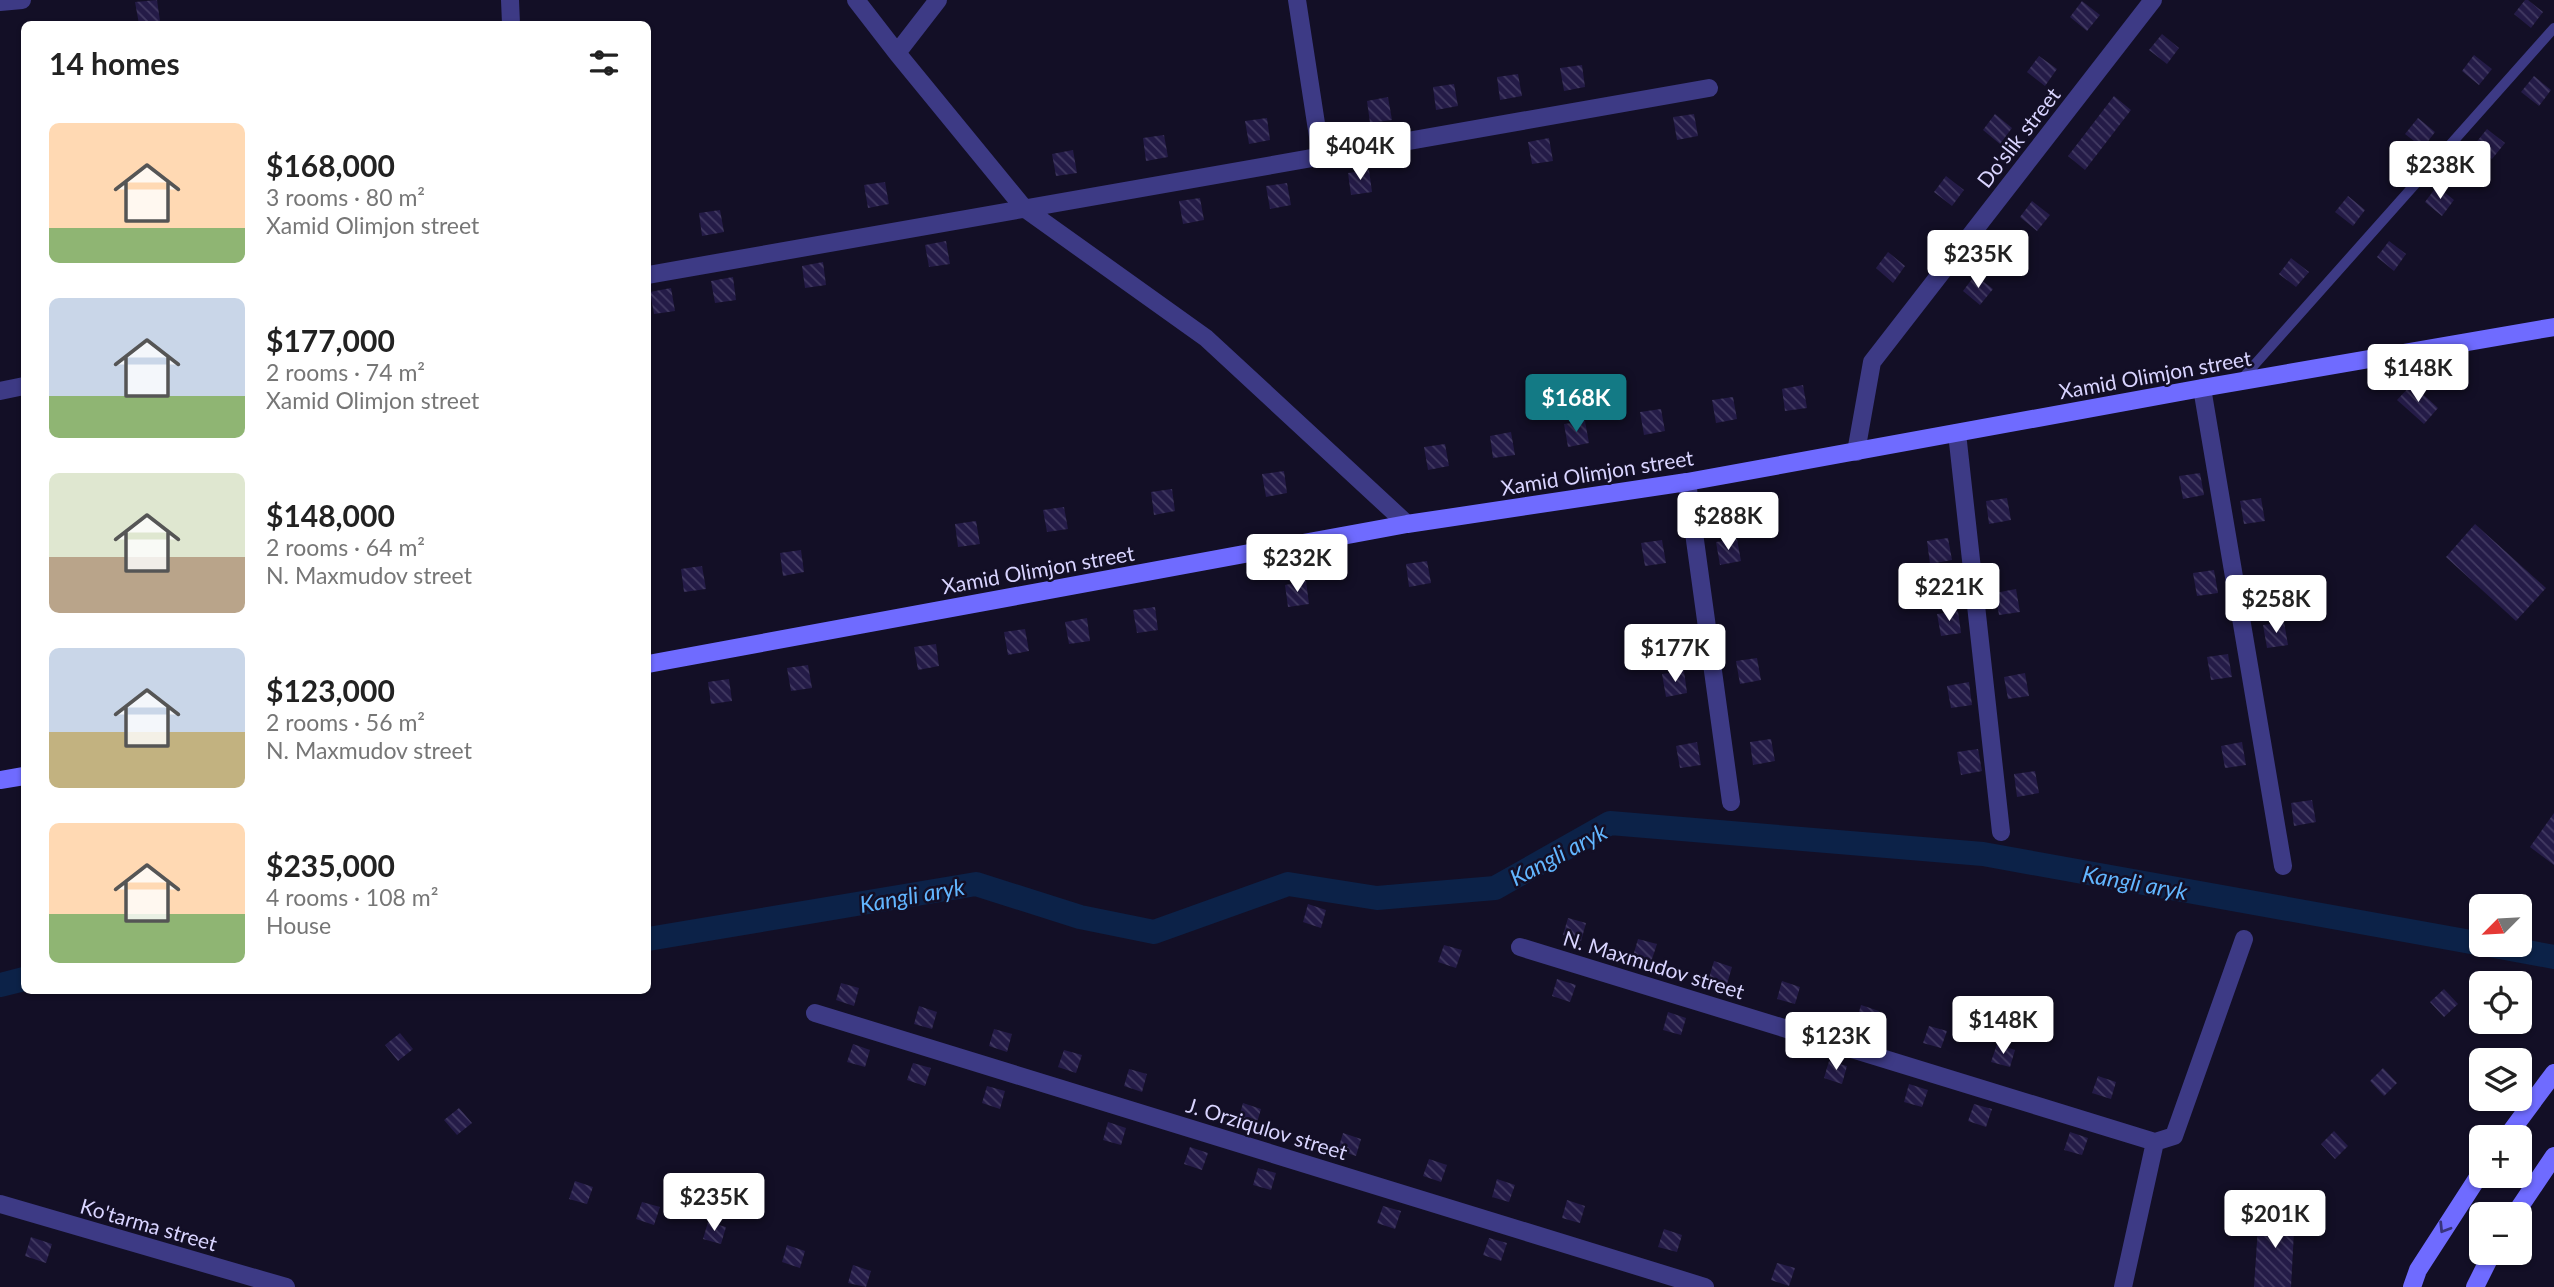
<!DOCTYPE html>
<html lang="en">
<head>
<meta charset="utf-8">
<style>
  body { margin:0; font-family:Lato,sans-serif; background:#f6f6f6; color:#222; height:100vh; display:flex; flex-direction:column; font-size:26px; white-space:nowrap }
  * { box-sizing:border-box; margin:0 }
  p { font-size:23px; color:#767676 }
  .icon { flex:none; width:38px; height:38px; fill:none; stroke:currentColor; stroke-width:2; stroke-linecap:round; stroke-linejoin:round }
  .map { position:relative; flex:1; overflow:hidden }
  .drawer { position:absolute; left:21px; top:21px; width:630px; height:973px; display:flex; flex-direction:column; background:#fff; border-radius:10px; box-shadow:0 2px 5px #0004 }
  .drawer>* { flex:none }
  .needle { width:46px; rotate:246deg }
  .tools { position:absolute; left:2469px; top:894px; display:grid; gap:14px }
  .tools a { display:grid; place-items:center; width:63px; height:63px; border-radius:10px; background:#fff; box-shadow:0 2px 5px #0004; font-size:35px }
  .price { position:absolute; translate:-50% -60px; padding:0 16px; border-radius:7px; background:#fff; color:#222; font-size:23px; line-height:46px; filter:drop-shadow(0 2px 4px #0008) }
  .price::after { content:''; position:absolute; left:50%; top:42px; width:21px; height:16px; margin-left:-10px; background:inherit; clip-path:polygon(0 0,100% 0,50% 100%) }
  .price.on { background:#137a85; color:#fff }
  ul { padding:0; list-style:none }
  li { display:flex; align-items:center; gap:21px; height:175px; padding:0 28px }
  li span { display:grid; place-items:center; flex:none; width:196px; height:140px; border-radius:10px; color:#555 }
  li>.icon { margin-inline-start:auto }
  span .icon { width:84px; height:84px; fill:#fffc; stroke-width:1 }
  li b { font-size:30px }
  h2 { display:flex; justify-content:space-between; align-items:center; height:84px; padding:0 28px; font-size:30px }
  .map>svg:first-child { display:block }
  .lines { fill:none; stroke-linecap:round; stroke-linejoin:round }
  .canal { stroke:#0c2248; stroke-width:24 }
  .building { fill:url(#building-back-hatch) }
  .lane { stroke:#3d3a85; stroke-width:10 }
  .street { stroke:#3d3a85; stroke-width:18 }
  .secondary { stroke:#6f6bff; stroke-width:18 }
  .oneway { stroke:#38347d }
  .labels { text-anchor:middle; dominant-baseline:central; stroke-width:5; stroke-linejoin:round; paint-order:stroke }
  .street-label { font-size:21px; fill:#d9d4ff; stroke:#130f26 }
  .water-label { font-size:23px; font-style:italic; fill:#62b6ff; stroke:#130f26 }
</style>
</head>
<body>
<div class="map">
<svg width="2554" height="1287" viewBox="0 0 2554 1287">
  <defs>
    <pattern id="building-back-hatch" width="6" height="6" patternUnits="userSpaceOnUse" patternTransform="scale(1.75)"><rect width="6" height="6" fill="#241b47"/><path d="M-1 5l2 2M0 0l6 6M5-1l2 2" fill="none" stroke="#433b63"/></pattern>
  </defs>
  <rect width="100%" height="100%" fill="#130f26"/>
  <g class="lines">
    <!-- canal -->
    <path class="canal" d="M648,939l328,-55 104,33 74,15 134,-48 89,14 118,-10 115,-65 373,31 499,90
      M2489,945l65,12
      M0,985l24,-6"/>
  </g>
  <!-- building -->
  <path class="building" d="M157,0l3,21 -21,3 -4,-22z
    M2525,0h3l15,12 -12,16 -17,-14z
    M2082,1l18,14 -13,16 -17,-14z
    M2162,34l17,14 -12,16 -18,-14z
    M2474,55l18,14 -13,16 -17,-14z
    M2039,56l18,13 -12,17 -18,-14z
    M1582,65l3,22 -21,4 -4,-23z
    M1518,74l4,22 -22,4 -3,-23z
    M2534,76l17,14 -12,16 -18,-14z
    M1454,84l4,22 -22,4 -3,-23z
    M2114,96l17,14 -46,60 -17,-14z
    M1388,97l4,23 -22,3 -3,-22z
    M1694,114l4,22 -21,4 -4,-23z
    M1995,114l17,14 -12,16 -17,-14z
    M1267,118l3,22 -21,4 -4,-23z
    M2418,118l17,14 -12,16 -18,-14z
    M2487,129l18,14 -13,16 -18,-14z
    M1164,135l4,22 -22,4 -3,-23z
    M1549,138l4,23 -21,3 -4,-22z
    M1073,150l4,23 -21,3 -4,-22z
    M1369,170l3,22 -21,3 -3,-22z
    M1946,176l18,14 -12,16 -18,-14z
    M885,182l4,22 -21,4 -4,-23z
    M1287,183l4,22 -21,4 -4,-23z
    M2437,186l17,14 -12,16 -17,-14z
    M2348,196l17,14 -12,16 -18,-14z
    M1200,198l4,22 -21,4 -4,-23z
    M2032,201l18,14 -13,16 -17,-14z
    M720,210l4,22 -22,4 -3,-23z
    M946,241l4,23 -21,3 -4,-22z
    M2389,241l17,13 -12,17 -17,-14z
    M1888,252l17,14 -12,17 -17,-15z
    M2291,258l18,14 -13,15 -17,-13z
    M823,262l3,23 -21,3 -3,-22z
    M1975,275l18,14 -13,16 -17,-14z
    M733,277l3,23 -21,3 -4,-22z
    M671,288l4,23 -21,3 -4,-22z
    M2412,384l26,24 -14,16 -27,-24z
    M1803,385l4,23 -22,3 -3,-22z
    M1733,397l4,22 -21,4 -4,-23z
    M1661,409l4,22 -21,4 -4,-23z
    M1585,421l4,22 -21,4 -4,-23z
    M1511,432l4,23 -22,3 -3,-22z
    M1445,444l4,22 -21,4 -4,-23z
    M1284,471l3,22 -21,4 -4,-23z
    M2200,473l4,22 -21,4 -4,-23z
    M1172,489l3,22 -21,4 -3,-23z
    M2007,498l4,22 -22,4 -3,-23z
    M2261,498l4,23 -21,3 -4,-23z
    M1064,507l4,22 -21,3 -4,-22z
    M976,521l4,23 -22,3 -3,-23z
    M2475,524l71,64 -30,33 -70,-64z
    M1948,538l4,22 -22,4 -3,-23z
    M1737,539l4,22 -21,4 -4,-23z
    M1662,540l4,23 -21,3 -4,-23z
    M801,550l3,22 -21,4 -3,-23z
    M1427,561l4,22 -22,4 -3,-23z
    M702,566l4,23 -22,3 -3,-23z
    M2214,570l4,23 -21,3 -4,-23z
    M1306,581l3,23 -21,3 -3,-22z
    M2016,589l4,23 -21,3 -4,-22z
    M1155,607l3,23 -21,3 -4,-23z
    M1958,611l3,22 -20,3 -4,-22z
    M1087,618l3,23 -21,3 -4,-22z
    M2284,622l4,23 -21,3 -4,-23z
    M1025,629l4,22 -21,4 -4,-23z
    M936,644l3,22 -21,4 -4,-23z
    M2228,654l4,23 -21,3 -4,-23z
    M1757,658l4,22 -21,4 -4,-23z
    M808,665l4,23 -21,3 -4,-23z
    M1684,671l3,22 -21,4 -4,-23z
    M2025,673l4,23 -21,3 -4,-22z
    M729,679l3,22 -21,3 -3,-22z
    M1969,682l3,23 -21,3 -4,-22z
    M1771,739l4,22 -22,4 -3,-23z
    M1697,742l4,23 -21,3 -4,-22z
    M2242,742l4,23 -21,3 -4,-22z
    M1978,749l4,22 -21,4 -4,-23z
    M2035,771l4,22 -22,4 -3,-23z
    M2312,800l4,22 -22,4 -3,-23z
    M2554,813v52l-24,-18z
    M1308,904l18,6 -5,18 -18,-6z
    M1568,918l18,5 -5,18 -18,-6z
    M1638,939l19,5 -6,18 -18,-6z
    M1444,945l18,5 -6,18 -18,-6z
    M1714,961l18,6 -5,17 -18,-6z
    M1557,979l19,6 -6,17 -18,-6z
    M1782,981l18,6 -5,17 -18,-5z
    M841,983l18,5 -5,18 -18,-6z
    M2444,989l14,15 -14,13 -14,-15z
    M1861,1005l18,6 -5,17 -18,-6z
    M919,1006l18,6 -5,17 -18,-5z
    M1668,1012l18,6 -5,17 -18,-5z
    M1929,1026l18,5 -6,17 -18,-5z
    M994,1029l18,5 -5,18 -18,-6z
    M400,1033l13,16 -15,12 -13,-16z
    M853,1044l17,6 -5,17 -18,-5z
    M1997,1044l18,6 -5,17 -19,-5z
    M1064,1050l18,5 -6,18 -18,-6z
    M1829,1061l18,5 -5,18 -18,-6z
    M913,1063l18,5 -6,18 -18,-6z
    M2383,1068l14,15 -13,13 -14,-15z
    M1129,1069l18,5 -5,18 -18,-6z
    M2098,1076l18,6 -5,17 -19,-6z
    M1909,1084l19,6 -6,17 -18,-5z
    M987,1086l18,5 -5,18 -18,-6z
    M1243,1103l18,6 -5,17 -18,-5z
    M1974,1104l18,5 -6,18 -18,-6z
    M459,1108l13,15 -15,12 -13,-15z
    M1108,1122l18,6 -5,17 -18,-5z
    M2334,1131l14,15 -13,13 -14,-15z
    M2070,1132l18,6 -6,17 -18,-5z
    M1343,1133l18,6 -5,17 -18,-6z
    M1190,1147l18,6 -6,17 -18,-6z
    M1429,1159l18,6 -6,17 -18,-6z
    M1258,1168l18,5 -5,17 -18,-5z
    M1497,1179l18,6 -6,17 -17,-5z
    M575,1181l18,6 -6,17 -18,-5z
    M1567,1200l18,6 -5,17 -18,-5z
    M642,1202l18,5 -6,18 -18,-6z
    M1383,1206l18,5 -6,18 -18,-6z
    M2259,1211l36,2 -4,74h-37z
    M708,1222l18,5 -5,17 -18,-5z
    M1664,1229l18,6 -5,17 -19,-5z
    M31,1237l21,7 -6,19 -21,-7z
    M1489,1238l18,5 -6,18 -18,-6z
    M787,1245l18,6 -5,17 -18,-6z
    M1777,1263l18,5 -6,18 -18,-6z
    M853,1265l18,6 -5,16 -18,-4z"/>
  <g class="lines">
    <!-- lane -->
    <path class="lane" d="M2240,381l314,-353"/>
    <!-- street -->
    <path class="street" d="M510,0l1,24
      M856,0l41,53
      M938,0l-41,53 127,155 182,130 201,186
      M1297,0l24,156
      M0,2l22,-2
      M648,275l1061,-187
      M2202,388l81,478
      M0,391l24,-5
      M1957,433l44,399
      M1856,452l16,-90 281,-362
      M1687,482l44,320
      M1520,947l635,195 -32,145
      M815,1013l890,274
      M2155,1142l19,-6 70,-197
      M0,1204l286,83"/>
    <!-- secondary -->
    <path class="secondary" d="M648,664l759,-140 280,-42 515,-94 352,-61
      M0,780l24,-4
      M2506,1138l48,-65
      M2515,1214l39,-58
      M2412,1287l6,-17 64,-99
      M2475,1287l17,-34"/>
  </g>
  <!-- one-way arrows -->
  <defs><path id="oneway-chevron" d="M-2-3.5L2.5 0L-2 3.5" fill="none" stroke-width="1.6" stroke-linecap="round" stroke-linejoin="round" transform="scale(1.75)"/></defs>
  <use class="oneway" href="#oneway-chevron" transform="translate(2444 1228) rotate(122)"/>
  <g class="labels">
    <!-- street labels -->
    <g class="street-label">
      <text transform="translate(2018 137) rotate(-52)">Do'slik street</text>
      <text transform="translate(2155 374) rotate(-10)">Xamid Olimjon street</text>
      <text transform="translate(1597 472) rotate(-9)">Xamid Olimjon street</text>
      <text transform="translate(1038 569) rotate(-10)">Xamid Olimjon street</text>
      <text transform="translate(1654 964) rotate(17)">N. Maxmudov street</text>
      <text transform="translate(1267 1128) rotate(17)">J. Orziqulov street</text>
      <text transform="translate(149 1224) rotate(16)">Ko'tarma street</text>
    </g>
    <!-- water labels -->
    <g class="water-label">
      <text transform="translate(1558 854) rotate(-28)">Kangli aryk</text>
      <text transform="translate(2135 882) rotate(10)">Kangli aryk</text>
      <text transform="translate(912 895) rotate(-10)">Kangli aryk</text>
    </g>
  </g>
</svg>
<div class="tools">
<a><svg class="needle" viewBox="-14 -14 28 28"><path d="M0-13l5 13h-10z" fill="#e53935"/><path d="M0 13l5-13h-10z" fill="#767676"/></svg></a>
<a><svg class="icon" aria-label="locate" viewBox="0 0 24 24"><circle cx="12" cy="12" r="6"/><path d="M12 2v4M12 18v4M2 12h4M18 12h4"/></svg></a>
<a><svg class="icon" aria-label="layers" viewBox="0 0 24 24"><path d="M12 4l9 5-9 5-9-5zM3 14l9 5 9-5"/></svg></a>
<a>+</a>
<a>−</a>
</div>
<b class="price" style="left:1360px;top:182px">$404K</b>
<b class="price" style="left:2440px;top:201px">$238K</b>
<b class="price" style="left:1978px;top:290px">$235K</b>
<b class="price" style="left:2418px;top:404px">$148K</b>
<b class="price on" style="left:1576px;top:434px">$168K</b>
<b class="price" style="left:1728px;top:552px">$288K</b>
<b class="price" style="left:1297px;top:594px">$232K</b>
<b class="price" style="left:1949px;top:623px">$221K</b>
<b class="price" style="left:2276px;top:635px">$258K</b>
<b class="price" style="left:1675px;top:684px">$177K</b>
<b class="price" style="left:2003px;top:1056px">$148K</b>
<b class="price" style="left:1836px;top:1072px">$123K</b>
<b class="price" style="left:714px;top:1233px">$235K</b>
<b class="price" style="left:2275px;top:1250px">$201K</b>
<section class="drawer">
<h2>14 homes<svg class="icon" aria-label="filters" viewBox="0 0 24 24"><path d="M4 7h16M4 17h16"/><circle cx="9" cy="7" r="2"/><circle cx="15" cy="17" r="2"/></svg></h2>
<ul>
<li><span style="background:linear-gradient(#ffd9b3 75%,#8fb573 0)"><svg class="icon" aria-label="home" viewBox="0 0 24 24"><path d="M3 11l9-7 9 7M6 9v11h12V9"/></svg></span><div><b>$168,000</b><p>3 rooms · 80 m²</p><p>Xamid Olimjon street</p></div></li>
<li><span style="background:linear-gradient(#c9d6e8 70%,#8fb573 0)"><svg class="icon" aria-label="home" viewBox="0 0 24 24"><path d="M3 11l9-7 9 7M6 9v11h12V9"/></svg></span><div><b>$177,000</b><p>2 rooms · 74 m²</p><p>Xamid Olimjon street</p></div></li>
<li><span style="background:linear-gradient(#dfe7d0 60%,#b9a48a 0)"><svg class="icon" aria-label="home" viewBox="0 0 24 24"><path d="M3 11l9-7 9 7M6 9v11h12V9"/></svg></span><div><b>$148,000</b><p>2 rooms · 64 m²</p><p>N. Maxmudov street</p></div></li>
<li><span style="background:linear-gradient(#c9d6e8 60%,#c2b280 0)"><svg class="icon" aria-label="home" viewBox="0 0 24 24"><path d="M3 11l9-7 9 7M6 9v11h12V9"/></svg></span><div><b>$123,000</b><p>2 rooms · 56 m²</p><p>N. Maxmudov street</p></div></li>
<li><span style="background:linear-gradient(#ffd9b3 65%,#8fb573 0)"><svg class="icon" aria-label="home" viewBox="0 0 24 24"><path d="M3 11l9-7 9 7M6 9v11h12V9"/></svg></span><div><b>$235,000</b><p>4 rooms · 108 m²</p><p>House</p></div></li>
</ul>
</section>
</div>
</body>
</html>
